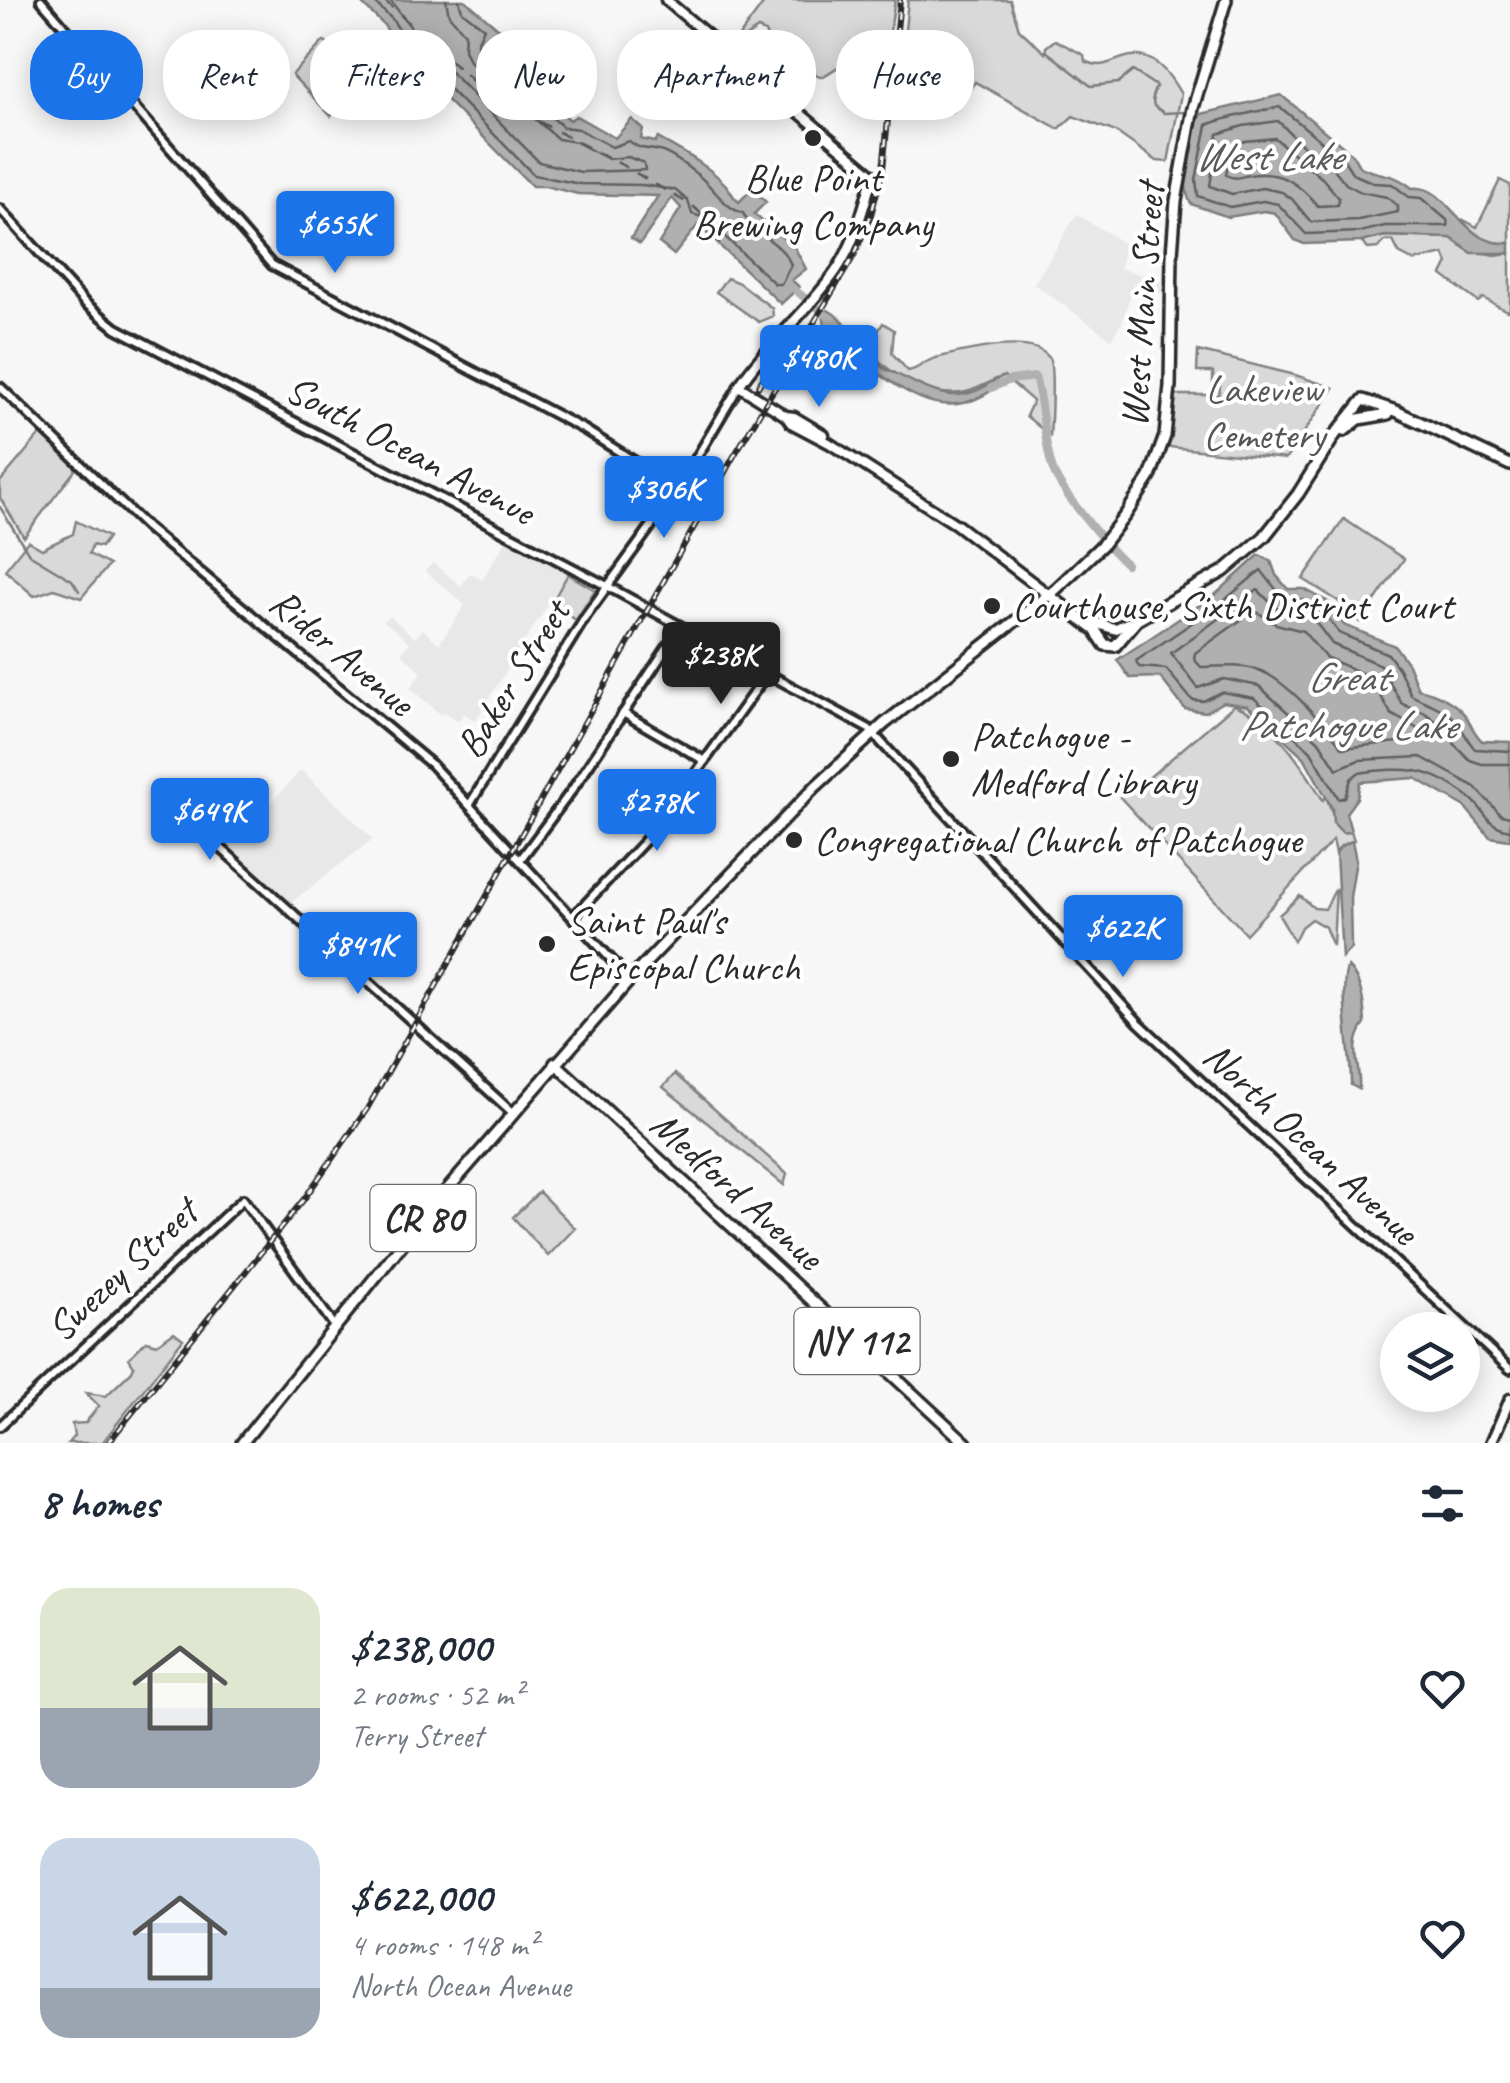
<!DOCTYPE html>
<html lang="en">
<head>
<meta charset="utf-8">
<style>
  body { margin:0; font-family:Caveat,sans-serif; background:#f6f6f7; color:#1f2937; height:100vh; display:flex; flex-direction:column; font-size:38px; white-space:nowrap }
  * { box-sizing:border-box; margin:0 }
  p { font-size:32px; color:#747a83 }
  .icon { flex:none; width:55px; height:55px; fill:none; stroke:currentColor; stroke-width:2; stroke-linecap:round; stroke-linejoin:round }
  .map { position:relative; height:1443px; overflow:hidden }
  .sheet { display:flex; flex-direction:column; background:#fff; flex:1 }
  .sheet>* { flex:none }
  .top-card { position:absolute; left:30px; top:30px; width:1000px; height:90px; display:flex; gap:20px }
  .buttons { position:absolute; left:1380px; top:1312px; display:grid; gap:20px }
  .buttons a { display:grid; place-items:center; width:100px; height:100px; border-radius:50%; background:#fff; box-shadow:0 5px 25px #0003; font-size:50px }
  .price { position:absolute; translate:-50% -85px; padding:0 22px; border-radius:10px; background:#1a73e8; color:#fff; font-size:32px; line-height:65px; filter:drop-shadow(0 2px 5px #0008) }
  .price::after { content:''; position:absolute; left:50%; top:60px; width:30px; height:22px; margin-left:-15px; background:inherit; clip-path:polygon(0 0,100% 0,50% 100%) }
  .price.current { background:#222; color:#fff }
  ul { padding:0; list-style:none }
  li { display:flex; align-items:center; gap:30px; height:250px; padding:0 40px }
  li span { display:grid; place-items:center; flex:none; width:280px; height:200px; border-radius:30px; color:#555 }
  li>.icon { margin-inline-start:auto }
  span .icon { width:120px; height:120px; fill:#fffc; stroke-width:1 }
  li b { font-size:42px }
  h2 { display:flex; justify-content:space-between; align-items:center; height:120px; padding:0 40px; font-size:42px }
  .tag { padding:0 35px; border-radius:40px; background:#fff; box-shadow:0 5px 25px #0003; font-size:35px; line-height:90px }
  .tag.current { background:#1a73e8; color:#fff }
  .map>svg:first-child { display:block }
  .built { fill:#e8e8e8 }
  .green { fill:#d9d9d9; stroke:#828282; stroke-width:2.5 }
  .water { fill:#b0b0b0; stroke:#7b7b7b; stroke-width:2.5 }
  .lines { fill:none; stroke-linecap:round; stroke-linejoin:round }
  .shore { stroke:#606060; stroke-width:2.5 }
  .stream { stroke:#7b7b7b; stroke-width:2.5 }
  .river { stroke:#b0b0b0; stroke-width:8 }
  .ferry { stroke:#5a5a5a; stroke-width:2.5; stroke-dasharray:12 10; stroke-linecap:butt }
  .tertiary-casing { stroke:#2b2b2b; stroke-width:14 }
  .secondary-casing { stroke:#2b2b2b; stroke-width:15 }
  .primary-casing { stroke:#2b2b2b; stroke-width:16 }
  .tertiary { stroke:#fff; stroke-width:6 }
  .secondary { stroke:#fff; stroke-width:8 }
  .primary { stroke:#fff; stroke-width:9 }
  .rail-casing { stroke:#2b2b2b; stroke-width:6 }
  .rail { stroke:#fff; stroke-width:2.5; stroke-dasharray:8; stroke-linecap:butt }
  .poi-dot { fill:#2b2b2b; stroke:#fff; stroke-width:4 }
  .labels { text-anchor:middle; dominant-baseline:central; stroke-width:8; stroke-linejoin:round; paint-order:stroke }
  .shield { fill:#fff; stroke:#6b6b6b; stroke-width:2.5 }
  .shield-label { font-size:38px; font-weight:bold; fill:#2b2b2b }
  .poi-label { font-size:40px; fill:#2b2b2b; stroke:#fff; text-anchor:start }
  .street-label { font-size:40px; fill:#2b2b2b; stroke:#fff }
  .park-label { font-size:40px; fill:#565656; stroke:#fff }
  .water-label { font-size:42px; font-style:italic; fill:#5a5a5a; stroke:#fff }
</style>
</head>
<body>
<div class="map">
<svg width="1510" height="1443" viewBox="0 0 1510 1443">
  <rect width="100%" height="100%" fill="#f7f7f7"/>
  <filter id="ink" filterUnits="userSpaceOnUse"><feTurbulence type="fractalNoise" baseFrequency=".01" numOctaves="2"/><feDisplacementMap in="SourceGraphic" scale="20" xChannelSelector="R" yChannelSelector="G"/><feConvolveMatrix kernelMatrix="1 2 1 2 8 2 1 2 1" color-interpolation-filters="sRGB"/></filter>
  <g filter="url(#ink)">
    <!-- built -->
    <path class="built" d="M1077,214l48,30 -5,24 41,13 1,13 -28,-10 -12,38 -11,17 -77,-55z
      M507,539l62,32 -94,150 -11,-8 -6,8 -14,-9 -3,3 -31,-27 12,-16 -21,-19 9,-10 -27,-23 7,-4 25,22 8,-9 16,15 26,-39 -40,-34 8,-8 28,23 9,-13 12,7z
      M301,770l72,69 -85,66 -66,-59 22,-21 12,-6z"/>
    <!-- green -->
    <path class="green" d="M766,0h129l-9,56 -34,2 -30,19 -24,-10 -8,5 -12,15 -29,-24 14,-5 5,-18 -3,-8 -7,-3 -26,17z
      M908,0h102l9,29 26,24 1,-6 9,-7 29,15 1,6c17,8 22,2 38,-3 28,-10 46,15 58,36l-13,68 -11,-1 -41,-29 -43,-16 -14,13 -84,-47 -22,30 -36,-15 -19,5z
      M324,41l38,38 -31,37 -39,-41z
      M1500,180l10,5v58c-22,1 -36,-6 -48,-24l15,8z
      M1385,236l66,2 16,12 28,5 15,-2v56l-3,2 -24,-13 -5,4 -36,-27 6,-12 -4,-9 -30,7 -15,-8 -6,-12h-8l-7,7 -10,1 -7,-7z
      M727,278l12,5 33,25 1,8 -14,6 -43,-30z
      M883,323l11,7 -2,23 16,18c12,-2 16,-10 28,-13 23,-6 97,-25 113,0 5,8 2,65 1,78l-24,-20 7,-15 -29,-25c-13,5 -25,13 -38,16 -33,8 -81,-18 -98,-45z
      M1198,351l97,24 39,13 -48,71 -118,-12 8,-52h43l1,-9 -7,-1v-13h-16z
      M43,431l36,34 -55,72 -24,-39v-16z
      M1344,519l60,40 -44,63 -22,-21 -35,-22z
      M76,521l32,16 -7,10 -9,-2 -3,9 20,11 -28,33 -27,-9 -20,7 -29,-26 23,-29 14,8 31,-15z
      M568,574l27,16 -19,30 -25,-16z
      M1234,705c38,13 69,61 89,95l3,-3c7,14 6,25 17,35l8,-1 3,9 -13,6 -5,7 -3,-13 -87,94 -126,-137 21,-19 4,3z
      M1336,888l-3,58 -8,-19 -14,-8 -10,8 -7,14 -15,-26 21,-19 14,12 11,1z
      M675,1074l112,100 -3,11 -121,-98z
      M539,1192l36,36 -27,28 -35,-39z
      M174,1332l9,7 -81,104h-34l6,-7 -2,-12 13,-1 14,-17 -13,-13 20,3 26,-25 2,-5 -5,-8 17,-17 11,3z"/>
    <!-- water -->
    <path class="water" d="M358,0h107l35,30 -14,16 84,74 6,-4 39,22 17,-19 11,10 -2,10 14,3 3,-4c22,13 49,26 67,46 6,6 6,12 14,18l13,-13 14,13 -12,12 41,34 11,21 -14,11 7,7 -18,17 -83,-79 -24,30 -15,-12 22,-35 -9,-10 -32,46 -9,-6 27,-42 -80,-2 -33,-8h-13l-125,-126 -23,-35z
      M1281,95l71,59 7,12c22,12 31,4 53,22 38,-5 48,59 98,55v10h-38l-21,-15 -66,-2 -24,6 -57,2 -9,-4 -20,-27 -11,-2 -36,6 -37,-13c-12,-21 -1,-69 10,-90z
      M828,310c22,12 35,38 53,56 4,4 9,5 14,7 37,18 62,36 101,6l3,6c-52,41 -89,10 -134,-21 -30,-22 -35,-10 -42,-49z
      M1259,555l12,6 5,14 12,14h16l26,14 14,22 51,21 13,18 10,25c17,3 42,15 50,31 5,9 7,14 14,21l28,1v98l-20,-3 -26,-31 -49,-28 -55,4 -3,16 -11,15 5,18 -8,2 -10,-10 -1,-15 -28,-51 -56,-51 -25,-4 -18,10 -20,-3 -25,-32 -30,1 -13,-18 98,-65z
      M1352,841l4,19 -6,37 1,51 -9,10 -6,-105 5,-7z
      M1348,967c14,14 16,37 17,57 -17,22 -4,42 -6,65l-8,-4c1,-24 -13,-105 -3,-118z"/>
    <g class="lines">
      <!-- shore -->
      <path class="shore" d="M372,0l20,19 23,35 119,121 46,9 62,1 33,5 13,11 4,13 13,4 70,66h6l10,-19c-8,-23 -38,-30 -48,-52 -20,-5 -30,-28 -49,-41 -9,-7 -24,-19 -35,-21 -13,-3 -20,-1 -30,-10l-17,6 -34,-18 -15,-2 -84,-74 -2,-10 7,-15 -22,-17 -3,-11
        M390,0l35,46 114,116 42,10 64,-2 -1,-7 -16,-6 -20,2 -32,-17 -18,-3 -89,-78 -5,-12 1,-16 -16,-18 -3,-15
        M1280,107l64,53 9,14 21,9 18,1 17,13 12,1 26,22 1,6h-63l-25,6 -54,2 -28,-30 -15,-3 -33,6 -32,-11 -2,-16 11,-55c24,-9 48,-13 73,-18z
        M1278,121l21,21 35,27 12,15 15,8 26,5 11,9v6l-40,8 -47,2 -19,-23 -10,-7 -20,-4 -30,6 -22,-8 8,-52 25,-8z
        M1275,138l48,41 16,19 -1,7 -20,1c-20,-23 -36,-36 -69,-31 -10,2 -13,5 -23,0l5,-29 14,-5z
        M1252,612h5l19,12 27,7 22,26 45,20 21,37 36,20v5l-84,9c-18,-22 -59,-72 -88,-79 -19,-5 -36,-2 -54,-2l-7,-8 1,-6z
        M1510,751l-35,-2c-8,-9 -12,-20 -19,-28 -13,-14 -30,-18 -45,-26l-12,-26 -11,-15 -49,-21 -16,-22 -20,-11 -21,-3 -21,-27 -40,33 -85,58 3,6 27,2 26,31 11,1 19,-9 32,6 57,53 28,48 6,-2 6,-18 7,-6c48,-6 71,-7 111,24 18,14 16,29 41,33
        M1510,764h-28l-12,-4 -15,-15 -8,-16 -22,-16 -23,-9 -22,-39 -48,-21 -18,-24 -15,-8 -23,-4 -18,-18 -87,63 27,35 26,-9 35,7 60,55 18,28 22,-9 62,-3 54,30 26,28 9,2"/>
      <!-- stream -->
      <path class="stream" d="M1046,51l45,35 27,-3 15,-12 23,15 -4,11 2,9 10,7 19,-1
        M0,507l29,47 43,26 7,11"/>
      <!-- river -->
      <path class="river" d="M790,286l40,32
        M991,388l19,-8 25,-3c9,30 8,64 18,93 6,19 57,80 73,94"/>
      <!-- ferry -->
      <path class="ferry" d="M384,0l104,95 134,70 72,42 29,27 -5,10"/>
      <defs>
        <path id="tertiary" d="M41,0l231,265 313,165 93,59
          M0,209l85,94 31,25 491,258 262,143 270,294 371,346
          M0,387l147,141 284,236 199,216
          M623,713l82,48
          M470,804l116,-188 92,-127 61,-103
          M191,821l322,292
          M520,860l52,-70 108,-162
          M573,917l83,-88 111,-155
          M0,1426l243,-227 93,129"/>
        <path id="secondary" d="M666,0l207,175c-10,33 -17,67 -37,96 -28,41 -69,73 -97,115l47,30 5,7 38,20 128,82 92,70
          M786,416l8,1 30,18
          M1491,1443l19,-44"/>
        <path id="primary" d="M1344,431l15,-12 29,-5
          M1049,595l46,35 10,15 10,1 22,-26 87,-49 40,-34 34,-43 37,-59 28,-35 33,11 114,54
          M1087,620l28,9 13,-6
          M555,1063l411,380
          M242,1443l185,-230 208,-239 180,-187 69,-63 172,-135 47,-45 23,-30 24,-37 15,-41 5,-50 2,-132 4,-53 17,-93 33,-108"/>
      </defs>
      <!-- tertiary casing -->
      <use href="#tertiary" class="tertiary-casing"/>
      <!-- secondary casing -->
      <use href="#secondary" class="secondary-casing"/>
      <!-- primary casing -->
      <use href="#primary" class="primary-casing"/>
      <!-- tertiary -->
      <use href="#tertiary" class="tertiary"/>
      <!-- secondary -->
      <use href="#secondary" class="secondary"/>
      <!-- primary -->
      <use href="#primary" class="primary"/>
      <defs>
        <path id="rail" d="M758,387l17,-29 21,-22
          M108,1443l196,-244 63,-90 367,-653 120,-200 17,-41 12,-46 17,-169"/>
      </defs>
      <!-- rail casing -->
      <use href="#rail" class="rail-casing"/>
      <!-- rail -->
      <use href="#rail" class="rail"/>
    </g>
  </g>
  <!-- markers -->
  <g class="poi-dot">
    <circle cx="813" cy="138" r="10"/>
    <circle cx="992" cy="606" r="10"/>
    <circle cx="951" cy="759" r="10"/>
    <circle cx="794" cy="840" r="10"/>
    <circle cx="547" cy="944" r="10"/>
  </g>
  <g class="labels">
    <!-- shield labels -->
    <g class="shield">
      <rect x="370.5" y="1185" width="105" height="66" rx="8"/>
      <rect x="794.5" y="1308" width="125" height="66" rx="8"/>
    </g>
    <g class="shield-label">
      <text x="423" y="1218">CR 80</text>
      <text x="857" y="1341">NY 112</text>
    </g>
    <!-- poi labels -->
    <g class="poi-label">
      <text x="813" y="178" text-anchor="middle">Blue Point<tspan x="813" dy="46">Brewing Company</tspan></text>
      <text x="1012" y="606">Courthouse, Sixth District Court</text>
      <text x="971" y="736">Patchogue -<tspan x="971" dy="46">Medford Library</tspan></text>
      <text x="814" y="840">Congregational Church of Patchogue</text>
      <text x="567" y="921">Saint Paul's<tspan x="567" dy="46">Episcopal Church</tspan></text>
    </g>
    <!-- street labels -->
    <g class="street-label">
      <text transform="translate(1142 305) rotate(-86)">West Main Street</text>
      <text transform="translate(410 450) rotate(28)">South Ocean Avenue</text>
      <text transform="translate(342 652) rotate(40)">Rider Avenue</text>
      <text transform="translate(513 679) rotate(-58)">Baker Street</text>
      <text transform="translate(1311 1143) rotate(43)">North Ocean Avenue</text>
      <text transform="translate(737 1190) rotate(42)">Medford Avenue</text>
      <text transform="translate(122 1270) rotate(-43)">Swezey Street</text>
    </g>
    <!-- park labels -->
    <g class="park-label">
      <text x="1264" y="389">Lakeview<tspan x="1264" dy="46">Cemetery</tspan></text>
    </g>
    <!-- water labels -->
    <g class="water-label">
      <text x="1268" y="156">West Lake</text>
      <text x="1347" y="677">Great<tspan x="1347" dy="48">Patchogue Lake</tspan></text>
    </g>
  </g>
</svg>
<div class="buttons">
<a><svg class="icon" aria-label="layers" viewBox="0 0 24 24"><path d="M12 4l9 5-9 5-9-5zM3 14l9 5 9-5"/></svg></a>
</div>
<b class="price" style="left:335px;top:276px">$655K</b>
<b class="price" style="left:819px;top:410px">$480K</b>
<b class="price" style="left:664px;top:541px">$306K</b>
<b class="price current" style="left:721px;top:707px">$238K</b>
<b class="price" style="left:657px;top:854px">$278K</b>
<b class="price" style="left:210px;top:863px">$649K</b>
<b class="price" style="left:1123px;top:980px">$622K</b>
<b class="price" style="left:358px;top:997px">$841K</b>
<div class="top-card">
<a class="tag current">Buy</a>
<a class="tag">Rent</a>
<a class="tag">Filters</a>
<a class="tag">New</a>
<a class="tag">Apartment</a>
<a class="tag">House</a>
</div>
</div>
<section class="sheet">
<h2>8 homes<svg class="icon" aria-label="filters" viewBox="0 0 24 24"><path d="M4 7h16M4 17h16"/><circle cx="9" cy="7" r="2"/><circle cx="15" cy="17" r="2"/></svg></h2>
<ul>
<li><span style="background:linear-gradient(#dfe7d0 60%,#9aa5b1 0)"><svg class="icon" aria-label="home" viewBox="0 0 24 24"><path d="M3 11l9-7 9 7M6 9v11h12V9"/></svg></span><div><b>$238,000</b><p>2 rooms · 52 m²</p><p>Terry Street</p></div><svg class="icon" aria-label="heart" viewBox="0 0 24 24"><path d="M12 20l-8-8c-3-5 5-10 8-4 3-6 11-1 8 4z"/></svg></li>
<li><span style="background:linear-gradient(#c9d6e8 75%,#9aa5b1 0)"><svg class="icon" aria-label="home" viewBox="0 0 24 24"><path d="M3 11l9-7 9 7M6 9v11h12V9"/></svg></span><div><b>$622,000</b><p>4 rooms · 148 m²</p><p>North Ocean Avenue</p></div><svg class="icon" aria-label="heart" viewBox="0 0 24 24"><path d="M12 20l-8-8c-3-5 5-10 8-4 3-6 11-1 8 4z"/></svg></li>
</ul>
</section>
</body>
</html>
